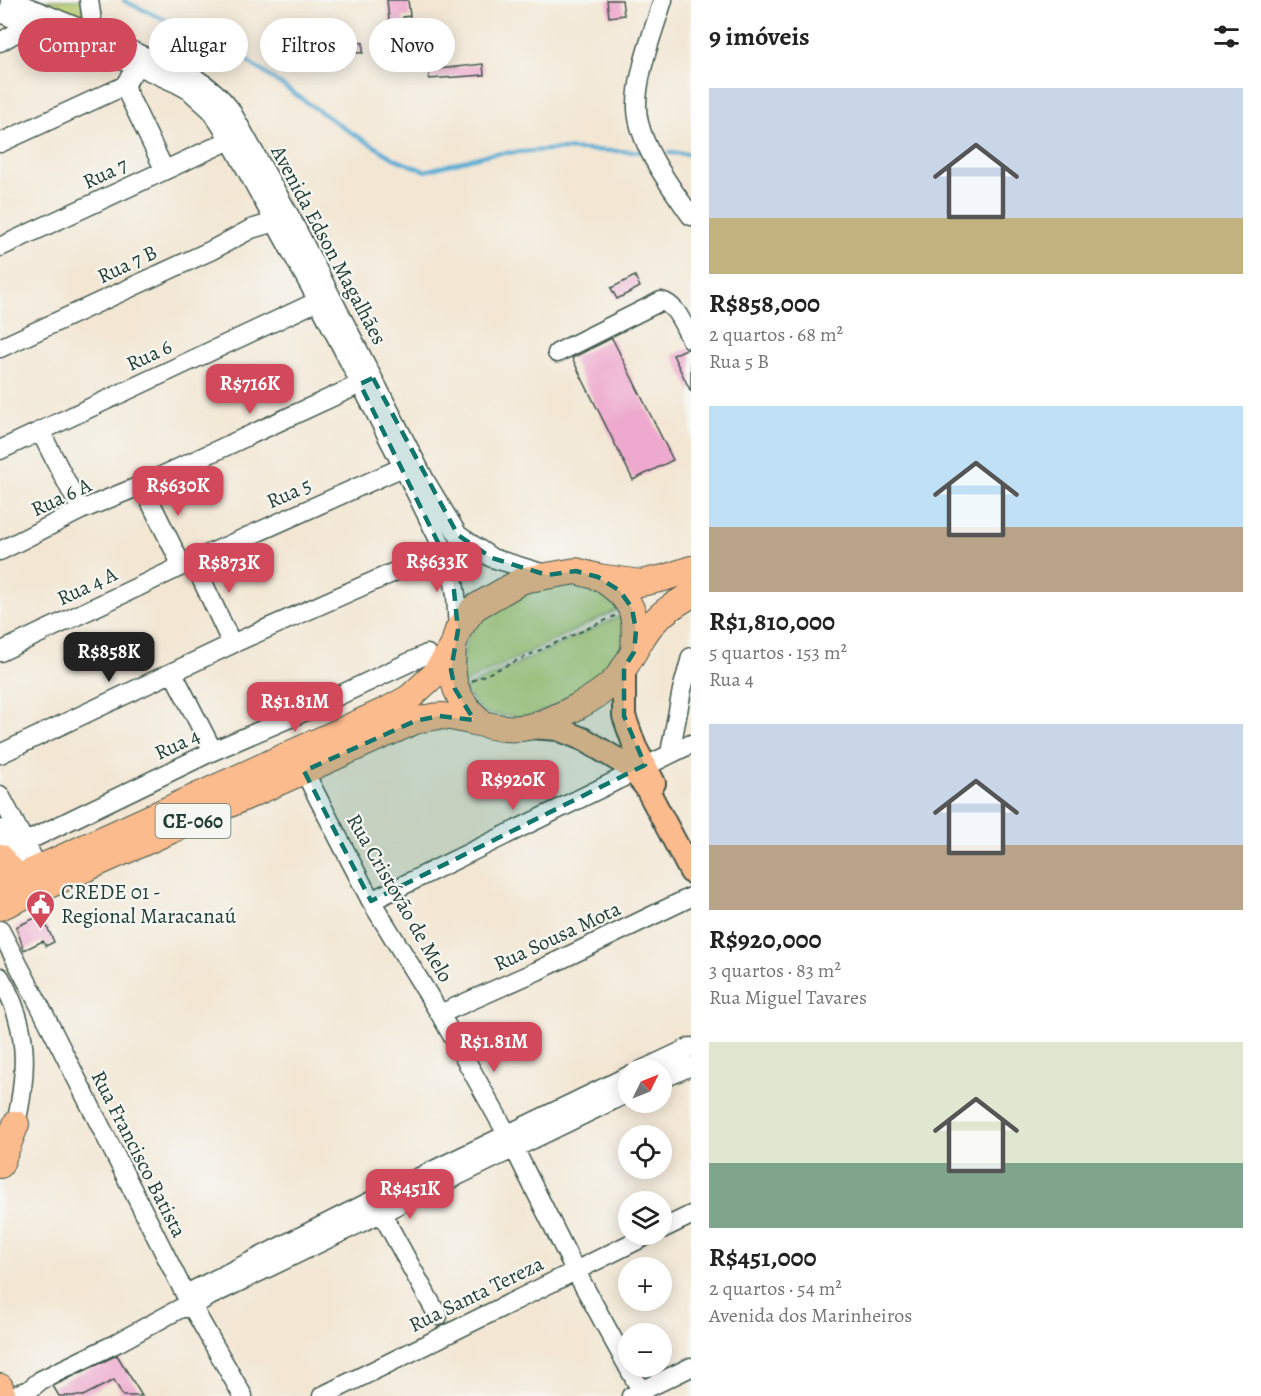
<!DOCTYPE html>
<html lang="pt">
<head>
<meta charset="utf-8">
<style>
  body { margin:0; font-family:Alegreya,serif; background:#f2f2f2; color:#222; height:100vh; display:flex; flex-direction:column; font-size:22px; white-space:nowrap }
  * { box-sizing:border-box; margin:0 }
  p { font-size:20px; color:#767676 }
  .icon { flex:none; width:33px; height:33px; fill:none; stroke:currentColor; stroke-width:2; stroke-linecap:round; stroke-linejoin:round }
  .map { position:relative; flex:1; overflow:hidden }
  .panel { display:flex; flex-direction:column; background:#fff; width:570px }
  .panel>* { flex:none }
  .banner { position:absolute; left:18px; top:18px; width:570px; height:54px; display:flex; gap:12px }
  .needle { width:39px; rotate:47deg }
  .buttons { position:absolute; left:618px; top:1059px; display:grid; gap:12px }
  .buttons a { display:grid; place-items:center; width:54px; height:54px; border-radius:50%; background:#fff; box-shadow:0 3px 15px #0003; font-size:30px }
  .price { position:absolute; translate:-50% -51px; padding:0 14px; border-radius:12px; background:#d1495b; color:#fff; font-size:20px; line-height:39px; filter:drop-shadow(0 2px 3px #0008) }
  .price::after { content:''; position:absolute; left:50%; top:36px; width:18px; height:14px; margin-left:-9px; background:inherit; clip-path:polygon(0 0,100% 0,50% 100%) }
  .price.current { background:#222; color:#fff }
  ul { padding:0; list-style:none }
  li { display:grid; align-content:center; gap:12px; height:318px; padding:0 18px }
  li span { display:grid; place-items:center; height:186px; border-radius:0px; color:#555 }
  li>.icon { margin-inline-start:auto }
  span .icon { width:108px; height:108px; fill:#fffc; stroke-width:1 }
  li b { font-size:26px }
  h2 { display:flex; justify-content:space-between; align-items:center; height:72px; padding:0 18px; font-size:26px }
  .chip { padding:0 21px; border-radius:27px; background:#fff; box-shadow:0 3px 15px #0003; font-size:21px; line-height:54px }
  .chip.current { background:#d1495b; color:#fff }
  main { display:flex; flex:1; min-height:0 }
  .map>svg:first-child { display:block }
  .green { fill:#b7cc70; stroke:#6b8452; stroke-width:1.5 }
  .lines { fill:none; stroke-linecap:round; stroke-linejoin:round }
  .stream { stroke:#57abd3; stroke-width:4 }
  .building { fill:#eeaace }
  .minor-casing { stroke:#3f564c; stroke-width:21 }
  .major-casing { stroke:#3f564c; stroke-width:26 }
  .highway-casing { stroke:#3f564c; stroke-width:28 }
  .path { stroke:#3f564c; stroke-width:2; stroke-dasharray:4.5 4.5; stroke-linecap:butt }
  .minor { stroke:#fff; stroke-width:18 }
  .major { stroke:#fbbb8d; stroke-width:22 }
  .highway { stroke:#fbbb8d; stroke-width:26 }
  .marked { fill:#0f766e; fill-opacity:0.2; stroke:#0f766e; stroke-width:4.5; stroke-dasharray:12 8; stroke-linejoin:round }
  .labels { text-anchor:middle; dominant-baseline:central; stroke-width:4.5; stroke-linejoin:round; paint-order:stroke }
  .shield { fill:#f6f6f2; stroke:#60746d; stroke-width:1.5 }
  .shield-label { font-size:20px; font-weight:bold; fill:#1f3d34 }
  .street-label { font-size:21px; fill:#1f3d34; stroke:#f6f6f2 }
  .poi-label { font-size:21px; fill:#1f3d34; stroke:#f6f6f2; text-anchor:start }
</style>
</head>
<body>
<main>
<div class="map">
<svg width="691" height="1396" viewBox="0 0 691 1396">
  <rect width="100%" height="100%" fill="#f6f6f2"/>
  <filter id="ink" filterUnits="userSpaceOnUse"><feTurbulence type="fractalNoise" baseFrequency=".0167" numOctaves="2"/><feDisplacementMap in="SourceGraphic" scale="12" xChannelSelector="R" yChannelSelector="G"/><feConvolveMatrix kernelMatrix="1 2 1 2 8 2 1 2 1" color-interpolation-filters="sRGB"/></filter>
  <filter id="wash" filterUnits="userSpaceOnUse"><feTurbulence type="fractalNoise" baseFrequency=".008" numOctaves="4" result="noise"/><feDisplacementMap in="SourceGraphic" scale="24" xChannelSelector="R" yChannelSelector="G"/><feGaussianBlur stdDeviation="1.35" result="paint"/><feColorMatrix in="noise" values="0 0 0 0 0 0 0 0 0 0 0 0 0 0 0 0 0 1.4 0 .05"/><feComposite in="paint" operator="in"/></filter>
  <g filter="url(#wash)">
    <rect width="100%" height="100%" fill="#f3e7d4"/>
    <!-- green -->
    <path class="green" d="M24,0h58l2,16 -8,5z
      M582,582l15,5 22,22 -157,75 -2,-9 7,-37 14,-19 11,-9 56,-25z
      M623,615l-1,38 -22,31 -73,34 -43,-5 -21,-24z"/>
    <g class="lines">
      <!-- stream -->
      <path class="stream" d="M124,0l2,2 104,47 114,79 51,31 30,12 65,-17 70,-5 81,3
        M669,153l22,1"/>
    </g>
    <g id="blocks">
      <!-- building -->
      <path class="building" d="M387,0h21l2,16 -7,1 1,12 -14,1z
        M607,0h15l2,15 -15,2z
        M343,40l20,3v10l-22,-1z
        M483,64l1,11 -55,4v-9z
        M635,276l5,11 -23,12 -6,-11z
        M612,338l61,122 -40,20 -61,-122z
        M686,349l5,1v42l-18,-37z
        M35,918h4l2,4 3,-2 10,22 -8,4 -3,-5 -19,9 -8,-23z
        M117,1355l25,41h-19l-9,-16 -31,16h-24l-6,-10z"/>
    </g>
  </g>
  <g filter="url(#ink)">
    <use href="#blocks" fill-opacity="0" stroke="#3f564c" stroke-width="1.5"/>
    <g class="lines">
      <defs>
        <path id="minor" d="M10,0c43,17 85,34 127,53 37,16 67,22 93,56l61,109 135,264 32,53 34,23 53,16
          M89,0l6,41
          M663,0c-10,33 -27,75 -26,109 2,37 34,78 54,107
          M0,13l96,39 42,14 40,18 11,6 22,20 19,30 88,161 85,166 41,83 8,21 4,24 2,35
          M0,42l21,-12 8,-18
          M124,86l40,83
          M0,143l124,-57 19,-29
          M0,247l230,-107
          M0,348l212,-98 39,-21 34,-10
          M557,353l104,-52c16,4 22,24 30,38
          M40,431l41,79
          M0,450l318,-149
          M142,485l40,81
          M0,551l81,-41 61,-25 227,-105
          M193,561l39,83
          M0,652l182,-86 221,-99
          M173,673l40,78
          M670,753l12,-63 9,-33
          M0,754l232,-110 212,-94
          M304,771l67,130 69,113 67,120 68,136 69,126
          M0,795l33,63 6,6 7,1
          M0,829l19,29
          M13,848l200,-97 93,-40 121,-57
          M371,901l320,-157
          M0,930l44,84 142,282 57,100
          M0,977c29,49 28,93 16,147
          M440,1014l97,-43 154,-74
          M642,1070l49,-23
          M662,1079l29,-13
          M382,1214l56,102
          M662,1229l29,-14
          M194,1290l211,-106 223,-108
          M12,1396l17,-6 12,-10 76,-37 64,-35 11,-1 14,-9 422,-205
          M322,1396l328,-162
          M631,1396l60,-29"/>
        <path id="major" d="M624,668v48l11,31 19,36
          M530,727l28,2 27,11 38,23 10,8 13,16 45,85"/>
        <path id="highway" d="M599,577c35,23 38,35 35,75
          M453,647c-3,35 2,52 29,76
          M0,857l17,21
          M0,886l389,-177 20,-11 25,-23 19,-28 5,-17 16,-22 49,-28 53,-9 22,6 43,6 23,-5 27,-9
          M0,907l415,-186c8,-2 18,-5 27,-5 28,2 57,17 86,11 24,-5 72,-30 88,-48 13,-15 20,-34 32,-50 11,-15 27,-25 43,-34
          M0,1165l16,-41
          M0,1387l3,9"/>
      </defs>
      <!-- minor casing -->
      <use href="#minor" class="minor-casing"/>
      <!-- major casing -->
      <use href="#major" class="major-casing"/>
      <!-- highway casing -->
      <use href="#highway" class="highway-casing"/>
      <!-- path -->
      <path class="path" d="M472,681l143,-65"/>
      <!-- minor -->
      <use href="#minor" class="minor"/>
      <!-- major -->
      <use href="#major" class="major"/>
      <!-- highway -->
      <use href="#highway" class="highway"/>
    </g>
  </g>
  <!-- marked area -->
  <path class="marked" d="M373,378l85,157 34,23 55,17 29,-4 22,6 22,14 12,17 4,23 -2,21 -10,16v48l21,49 -274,136 -67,-130 111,-50 24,-5 35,4 -19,-31 -4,-19 7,-40 -6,-59 -92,-187z"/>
  <!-- icons -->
  <defs>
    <symbol id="civic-pin" viewBox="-11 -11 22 30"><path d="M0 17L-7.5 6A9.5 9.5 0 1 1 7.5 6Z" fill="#d1495b" stroke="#f6f6f2"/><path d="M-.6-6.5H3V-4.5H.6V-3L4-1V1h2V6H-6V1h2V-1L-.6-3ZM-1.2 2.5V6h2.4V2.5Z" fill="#fff"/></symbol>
  </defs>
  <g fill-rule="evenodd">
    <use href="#civic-pin" x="24" y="888" width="33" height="45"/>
  </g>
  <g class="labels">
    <!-- shield labels -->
    <rect class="shield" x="155.5" y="804" width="75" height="34" rx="4.5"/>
    <g class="shield-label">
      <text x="193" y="821">CE-060</text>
    </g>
    <!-- street labels -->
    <g class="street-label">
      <text transform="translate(105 173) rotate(-25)">Rua 7</text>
      <text transform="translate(329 245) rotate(62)">Avenida Edson Magalhães</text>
      <text transform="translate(127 264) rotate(-25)">Rua 7 B</text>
      <text transform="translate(149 355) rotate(-25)">Rua 6</text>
      <text transform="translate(289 493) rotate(-24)">Rua 5</text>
      <text transform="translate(61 497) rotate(-25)">Rua 6 A</text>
      <text transform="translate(87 586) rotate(-25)">Rua 4 A</text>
      <text transform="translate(177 744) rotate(-25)">Rua 4</text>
      <text transform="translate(400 898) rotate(60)">Rua Cristóvão de Melo</text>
      <text transform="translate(557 936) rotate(-25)">Rua Sousa Mota</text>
      <text transform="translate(139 1154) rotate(63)">Rua Francisco Batista</text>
      <text transform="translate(476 1294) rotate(-26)">Rua Santa Tereza</text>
    </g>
    <!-- poi labels -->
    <g class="poi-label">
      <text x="61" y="892">CREDE 01 -<tspan x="61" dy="24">Regional Maracanaú</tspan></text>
    </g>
  </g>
</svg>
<div class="buttons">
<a><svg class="needle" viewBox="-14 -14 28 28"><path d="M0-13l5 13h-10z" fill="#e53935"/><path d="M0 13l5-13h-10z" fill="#767676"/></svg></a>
<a><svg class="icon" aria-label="locate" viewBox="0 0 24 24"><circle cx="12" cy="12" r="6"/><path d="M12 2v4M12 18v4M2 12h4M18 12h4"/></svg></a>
<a><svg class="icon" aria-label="layers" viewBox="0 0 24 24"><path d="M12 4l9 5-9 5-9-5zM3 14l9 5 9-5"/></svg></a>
<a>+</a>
<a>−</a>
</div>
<b class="price" style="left:250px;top:415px">R$716K</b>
<b class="price" style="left:178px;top:517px">R$630K</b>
<b class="price" style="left:437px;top:593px">R$633K</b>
<b class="price" style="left:229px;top:594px">R$873K</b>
<b class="price current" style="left:109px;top:683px">R$858K</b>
<b class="price" style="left:295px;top:733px">R$1.81M</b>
<b class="price" style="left:513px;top:811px">R$920K</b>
<b class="price" style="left:494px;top:1073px">R$1.81M</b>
<b class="price" style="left:410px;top:1220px">R$451K</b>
<div class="banner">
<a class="chip current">Comprar</a>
<a class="chip">Alugar</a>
<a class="chip">Filtros</a>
<a class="chip">Novo</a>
</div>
</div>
<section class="panel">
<h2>9 imóveis<svg class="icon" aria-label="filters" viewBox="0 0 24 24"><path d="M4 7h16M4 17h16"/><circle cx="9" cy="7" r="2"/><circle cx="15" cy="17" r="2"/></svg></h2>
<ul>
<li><span style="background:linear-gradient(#c9d6e8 70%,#c2b280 0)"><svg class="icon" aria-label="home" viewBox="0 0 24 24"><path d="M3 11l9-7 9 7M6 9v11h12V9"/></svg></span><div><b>R$858,000</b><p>2 quartos · 68 m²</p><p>Rua 5 B</p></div></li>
<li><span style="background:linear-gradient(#bfe0f5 65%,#b9a48a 0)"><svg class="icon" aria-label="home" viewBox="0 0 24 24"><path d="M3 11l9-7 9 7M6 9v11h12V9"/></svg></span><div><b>R$1,810,000</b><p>5 quartos · 153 m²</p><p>Rua 4</p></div></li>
<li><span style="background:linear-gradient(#c9d6e8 65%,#b9a48a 0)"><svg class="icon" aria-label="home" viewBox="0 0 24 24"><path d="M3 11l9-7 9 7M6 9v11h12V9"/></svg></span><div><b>R$920,000</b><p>3 quartos · 83 m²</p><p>Rua Miguel Tavares</p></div></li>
<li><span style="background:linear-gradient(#dfe7d0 65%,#7fa58c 0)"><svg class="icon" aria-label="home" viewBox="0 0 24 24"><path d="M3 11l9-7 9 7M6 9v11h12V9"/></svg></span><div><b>R$451,000</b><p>2 quartos · 54 m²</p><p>Avenida dos Marinheiros</p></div></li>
</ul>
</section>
</main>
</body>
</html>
